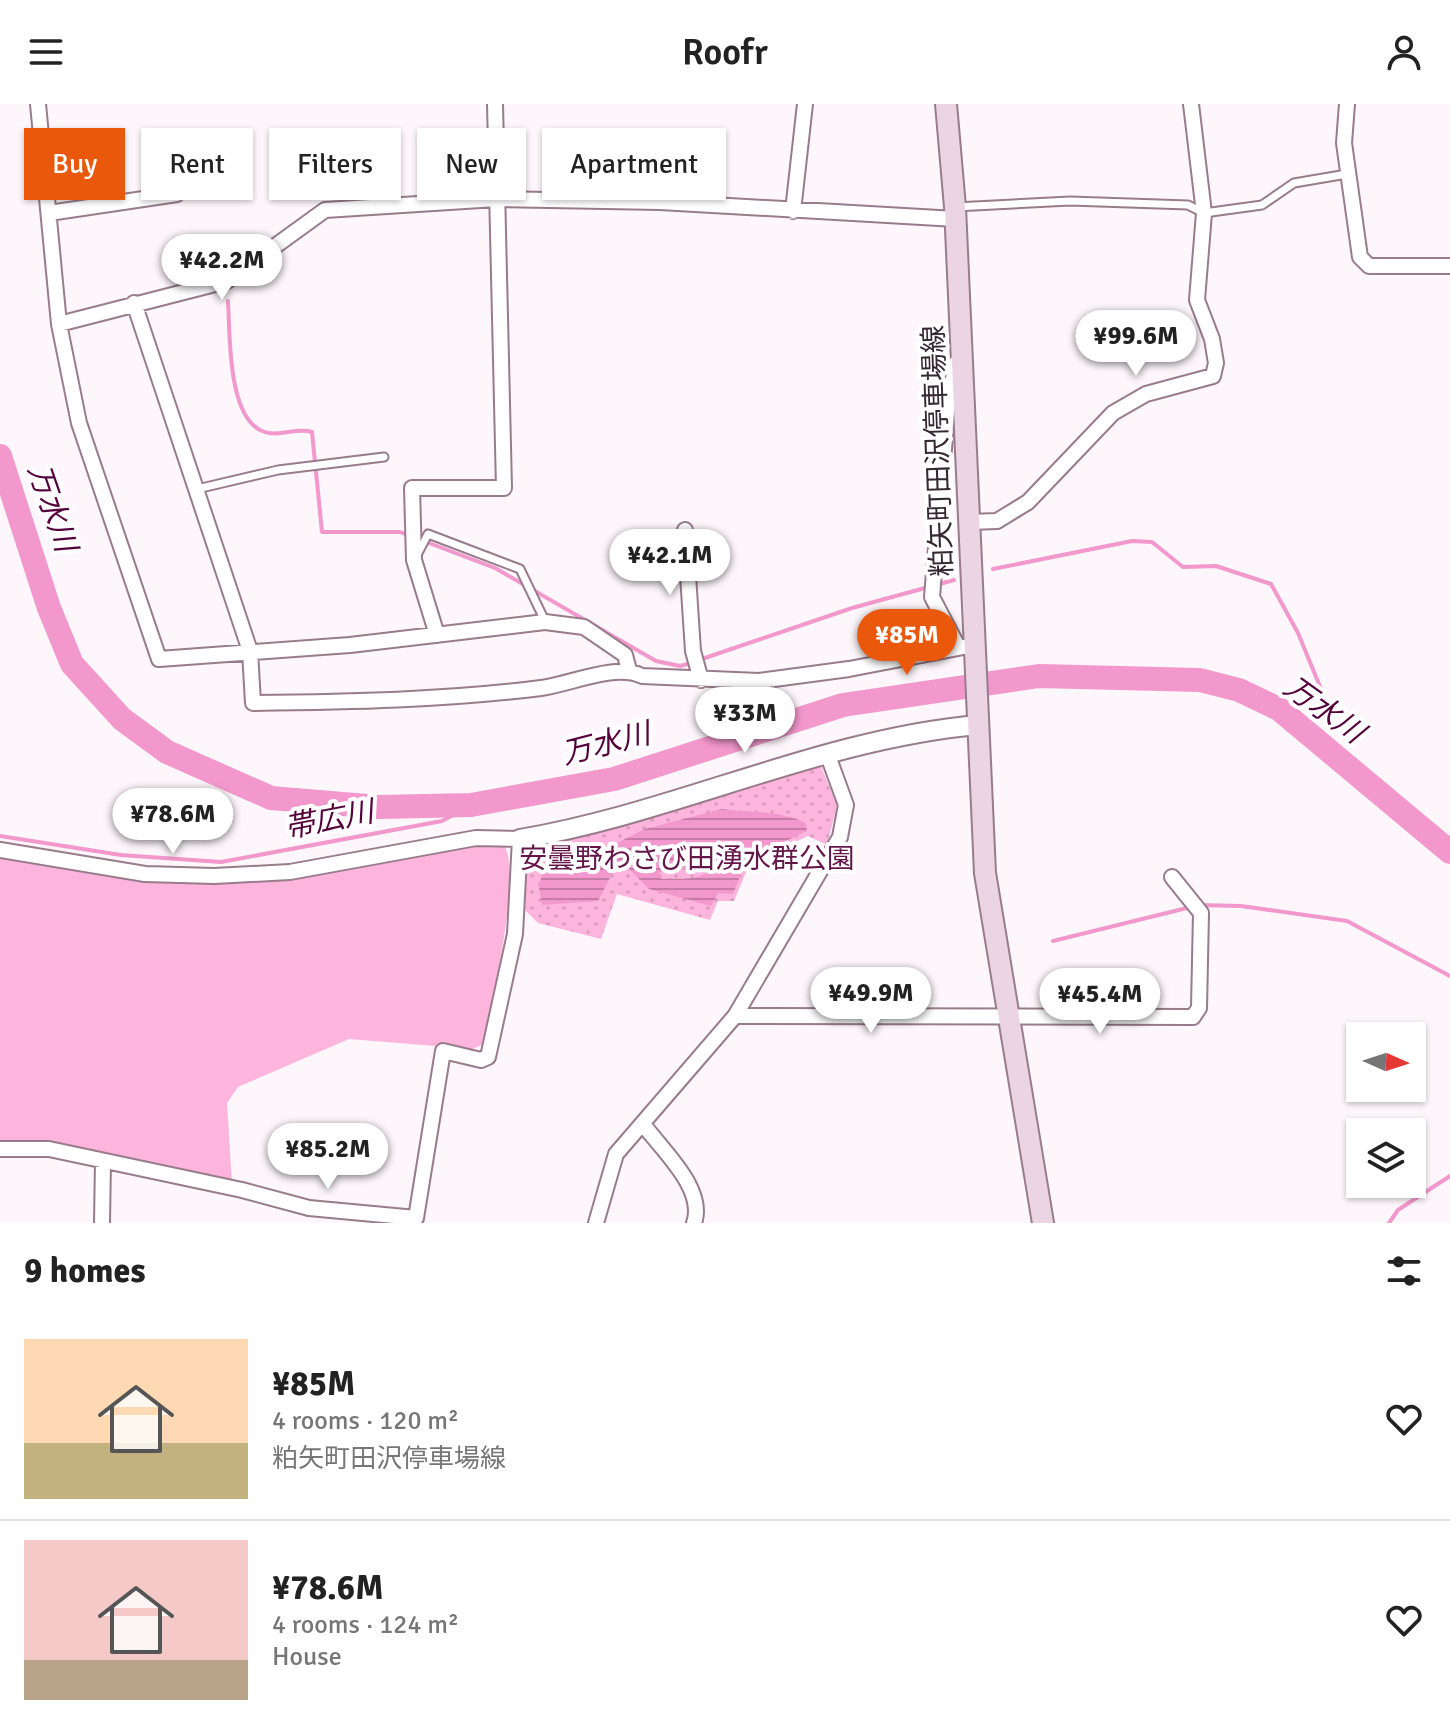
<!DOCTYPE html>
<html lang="en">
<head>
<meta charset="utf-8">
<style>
  body { margin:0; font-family:Signika,"Noto Sans JP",sans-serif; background:#f2f2f2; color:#222; height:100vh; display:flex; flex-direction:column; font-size:30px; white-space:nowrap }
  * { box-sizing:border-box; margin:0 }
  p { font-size:26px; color:#767676 }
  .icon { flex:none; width:44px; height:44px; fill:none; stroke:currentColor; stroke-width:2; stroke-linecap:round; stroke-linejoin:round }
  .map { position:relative; height:1119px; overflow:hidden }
  .drawer { display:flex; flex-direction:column; background:#fff; flex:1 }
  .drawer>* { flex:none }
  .top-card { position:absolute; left:24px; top:24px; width:800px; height:72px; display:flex; gap:16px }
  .needle { width:52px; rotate:93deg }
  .buttons { position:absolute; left:1346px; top:918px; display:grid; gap:16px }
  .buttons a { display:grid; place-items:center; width:80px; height:80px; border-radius:0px; background:#fff; box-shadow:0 2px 6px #0004; font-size:40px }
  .price { position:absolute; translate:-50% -68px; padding:0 18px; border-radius:28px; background:#fff; color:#222; font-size:26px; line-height:52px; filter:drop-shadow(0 2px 4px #0008) }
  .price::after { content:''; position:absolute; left:50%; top:48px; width:24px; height:18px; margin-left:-12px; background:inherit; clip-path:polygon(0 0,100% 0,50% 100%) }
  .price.active { background:#ea580c; color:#fff }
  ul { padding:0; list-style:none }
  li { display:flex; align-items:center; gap:24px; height:200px; padding:0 24px }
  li+li { border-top:2px solid #e0e0e0 }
  li span { display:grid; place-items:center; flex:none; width:224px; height:160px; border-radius:0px; color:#555 }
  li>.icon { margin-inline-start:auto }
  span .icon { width:96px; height:96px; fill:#fffc; stroke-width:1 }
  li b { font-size:34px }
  h2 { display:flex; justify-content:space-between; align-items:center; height:96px; padding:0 24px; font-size:34px }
  .pill { padding:0 28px; border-radius:0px; background:#fff; box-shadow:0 2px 6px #0004; font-size:28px; line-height:72px }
  .pill.active { background:#ea580c; color:#fff }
  header { display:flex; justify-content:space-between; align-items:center; height:104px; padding:0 24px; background:#fff; font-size:36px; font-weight:600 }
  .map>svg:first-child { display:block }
  .grass { fill:url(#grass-dots) }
  .pitch { fill:#fdb5de }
  .water { fill:url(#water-rules); fill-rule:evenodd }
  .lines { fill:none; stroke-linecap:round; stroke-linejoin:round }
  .stream { stroke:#f398cd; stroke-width:4 }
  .river { stroke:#f398cd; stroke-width:24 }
  .service-casing { stroke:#997c8c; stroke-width:11 }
  .minor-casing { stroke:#997c8c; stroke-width:18 }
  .tertiary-casing { stroke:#997c8c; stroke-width:22 }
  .secondary-casing { stroke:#997c8c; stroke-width:24 }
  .service { stroke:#fff; stroke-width:7 }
  .minor { stroke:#fff; stroke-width:14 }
  .tertiary { stroke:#fff; stroke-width:18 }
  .secondary { stroke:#ecd5e2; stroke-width:20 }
  .labels { text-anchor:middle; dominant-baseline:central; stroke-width:8; stroke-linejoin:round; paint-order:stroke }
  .street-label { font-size:28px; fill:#352930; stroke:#fff }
  .park-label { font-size:28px; fill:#64154a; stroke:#fff }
  .water-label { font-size:30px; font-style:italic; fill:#54023c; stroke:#fff }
</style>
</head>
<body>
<header><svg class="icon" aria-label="menu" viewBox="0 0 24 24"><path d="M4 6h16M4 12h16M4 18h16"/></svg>Roofr<svg class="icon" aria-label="person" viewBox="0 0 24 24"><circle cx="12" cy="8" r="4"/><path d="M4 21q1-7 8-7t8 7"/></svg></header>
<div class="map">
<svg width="1450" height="1119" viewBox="0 0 1450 1119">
  <defs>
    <pattern id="grass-dots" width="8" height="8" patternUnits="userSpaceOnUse" patternTransform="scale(2)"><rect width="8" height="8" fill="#fdb5de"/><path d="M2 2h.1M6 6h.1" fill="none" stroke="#d99cbf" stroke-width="1.8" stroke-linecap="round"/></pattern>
    <pattern id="water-rules" width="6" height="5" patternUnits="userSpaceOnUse" patternTransform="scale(2)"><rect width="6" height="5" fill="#f398cd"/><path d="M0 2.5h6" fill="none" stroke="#c67ca7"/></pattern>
  </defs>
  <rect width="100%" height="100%" fill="#fdf6fa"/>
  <!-- grass -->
  <path class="grass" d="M820,660l17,41 -10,40 -19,-9 -58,27 -16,38h-16l-8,19 -93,-26 -16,45 -63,-16 -16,-16 4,-55 6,-8 81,-16z"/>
  <!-- pitch -->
  <path class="pitch" d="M502,739c23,20 -12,168 -19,201l-10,5 -124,-10 -111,48 -11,16 5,81 -232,-40v-288l210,26z"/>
  <!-- water -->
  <path class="water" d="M722,705c33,4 53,1 84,14l1,8 -60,28 -14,35 -15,-1 -7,13 -62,-17 -26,-26 -8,5 -17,33 -56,4 -3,-18 3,-13 15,-3 23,-18 27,-5 38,-19zM713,755l5,4c-16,19 -33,15 -56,16l-3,-6 29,-12z"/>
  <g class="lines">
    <!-- stream -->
    <path class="stream" d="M228,197c2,31 -1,115 34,130 16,7 34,-4 50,1l10,100h78l95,36 161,93 24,5 11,-3
      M993,465l139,-28 20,1 31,25 33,-1 55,18 27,49 23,56
      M699,556l153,-52 102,-28
      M1304,624l10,-11 3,-11
      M0,732l121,19 100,7 221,-41 29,-16
      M1199,801l42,1 106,15 103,55
      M1053,837l138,-34
      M1389,1119l9,-13 52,-34"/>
    <!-- river -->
    <path class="river" d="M0,352l49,152 23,56 50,55 45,33 104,46 107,9 93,-2 143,-26 229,-74 196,-29 161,4 39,10 40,19 171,143"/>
    <defs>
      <path id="service" d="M955,103l115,-6 118,4 16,8 58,-8 32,-22 53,-9
        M197,385l81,-19 106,-13
        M417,451l11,-21 92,35 25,52"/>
      <path id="minor" d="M38,0l21,220 20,99 80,236 191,-14 195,-23 39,5 41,28 4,15
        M1347,0l-3,39 16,114 9,9h81
        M793,107l12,-107
        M49,109l128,-19
        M134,199l116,348 3,52c96,-1 193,-3 288,-15 30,-4 74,-25 101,-12l117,5 90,-12 125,-24
        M59,220l168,-43 98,-71 171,-11 164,3 296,17
        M956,259l-9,49 -15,185 26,50
        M969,418l28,-1 31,-19 85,-89 33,-19 67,-18 3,-13 -4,-24 -15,-39 7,-87 -13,-109
        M685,426l8,121 8,29
        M437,531l-23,-75 -2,-72h92l-9,-384
        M0,746l145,24 69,2 76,-4 186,-34 44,1 -5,95 -27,123 -7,3 -38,-9 -27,167 -107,-10 -67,-18 -193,-41h-49
        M735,912l458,1 6,-9 2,-95 -29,-36
        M643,1020c19,26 63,65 51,99
        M102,1119l1,-62
        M596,1119l20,-69 119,-138 105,-179 6,-32 -19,-52"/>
      <path id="tertiary" d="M520,735c155,-26 300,-100 458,-114"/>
      <path id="secondary" d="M946,0l9,103 30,666 58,350"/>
    </defs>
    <!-- service casing -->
    <use href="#service" class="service-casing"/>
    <!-- minor casing -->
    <use href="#minor" class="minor-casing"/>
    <!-- tertiary casing -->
    <use href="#tertiary" class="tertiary-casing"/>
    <!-- secondary casing -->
    <use href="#secondary" class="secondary-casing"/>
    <!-- service -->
    <use href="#service" class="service"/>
    <!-- minor -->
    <use href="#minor" class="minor"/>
    <!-- tertiary -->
    <use href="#tertiary" class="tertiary"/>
    <!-- secondary -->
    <use href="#secondary" class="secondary"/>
  </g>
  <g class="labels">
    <!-- street labels -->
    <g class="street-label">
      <text transform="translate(938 347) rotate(-92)">粕矢町田沢停車場線</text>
    </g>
    <!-- park labels -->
    <g class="park-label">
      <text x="687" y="755">安曇野わさび田湧水群公園</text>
    </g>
    <!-- water labels -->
    <g class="water-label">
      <text transform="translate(52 404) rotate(71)">万水川</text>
      <text transform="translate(1324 606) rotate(36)">万水川</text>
      <text transform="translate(606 640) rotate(-14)">万水川</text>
      <text transform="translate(329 716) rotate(-11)">帯広川</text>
    </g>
  </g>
</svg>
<div class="buttons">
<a><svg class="needle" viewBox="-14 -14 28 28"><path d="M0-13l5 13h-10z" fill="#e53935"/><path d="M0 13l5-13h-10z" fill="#767676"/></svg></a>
<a><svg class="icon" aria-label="layers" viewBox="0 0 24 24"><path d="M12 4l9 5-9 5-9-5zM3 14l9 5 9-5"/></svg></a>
</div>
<b class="price" style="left:222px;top:198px">¥42.2M</b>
<b class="price" style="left:1136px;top:274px">¥99.6M</b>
<b class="price" style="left:670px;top:493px">¥42.1M</b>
<b class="price active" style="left:907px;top:573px">¥85M</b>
<b class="price" style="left:745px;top:651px">¥33M</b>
<b class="price" style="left:173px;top:752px">¥78.6M</b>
<b class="price" style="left:871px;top:931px">¥49.9M</b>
<b class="price" style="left:1100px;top:932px">¥45.4M</b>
<b class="price" style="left:328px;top:1087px">¥85.2M</b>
<div class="top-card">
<a class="pill active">Buy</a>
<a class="pill">Rent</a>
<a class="pill">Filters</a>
<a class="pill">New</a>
<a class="pill">Apartment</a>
</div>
</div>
<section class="drawer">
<h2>9 homes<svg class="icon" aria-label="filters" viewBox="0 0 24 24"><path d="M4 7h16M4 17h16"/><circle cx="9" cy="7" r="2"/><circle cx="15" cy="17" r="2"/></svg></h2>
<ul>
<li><span style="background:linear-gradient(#ffd9b3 65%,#c2b280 0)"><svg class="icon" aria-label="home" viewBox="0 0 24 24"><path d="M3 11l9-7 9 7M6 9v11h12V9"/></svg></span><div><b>¥85M</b><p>4 rooms · 120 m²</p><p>粕矢町田沢停車場線</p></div><svg class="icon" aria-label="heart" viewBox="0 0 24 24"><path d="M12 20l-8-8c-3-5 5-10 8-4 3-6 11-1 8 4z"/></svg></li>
<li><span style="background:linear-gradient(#f6c9c9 75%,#b9a48a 0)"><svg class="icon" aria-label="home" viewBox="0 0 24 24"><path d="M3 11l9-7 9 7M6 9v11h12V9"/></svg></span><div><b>¥78.6M</b><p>4 rooms · 124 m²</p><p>House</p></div><svg class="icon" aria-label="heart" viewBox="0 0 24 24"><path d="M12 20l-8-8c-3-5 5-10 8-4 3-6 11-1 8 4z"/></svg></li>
</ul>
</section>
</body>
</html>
